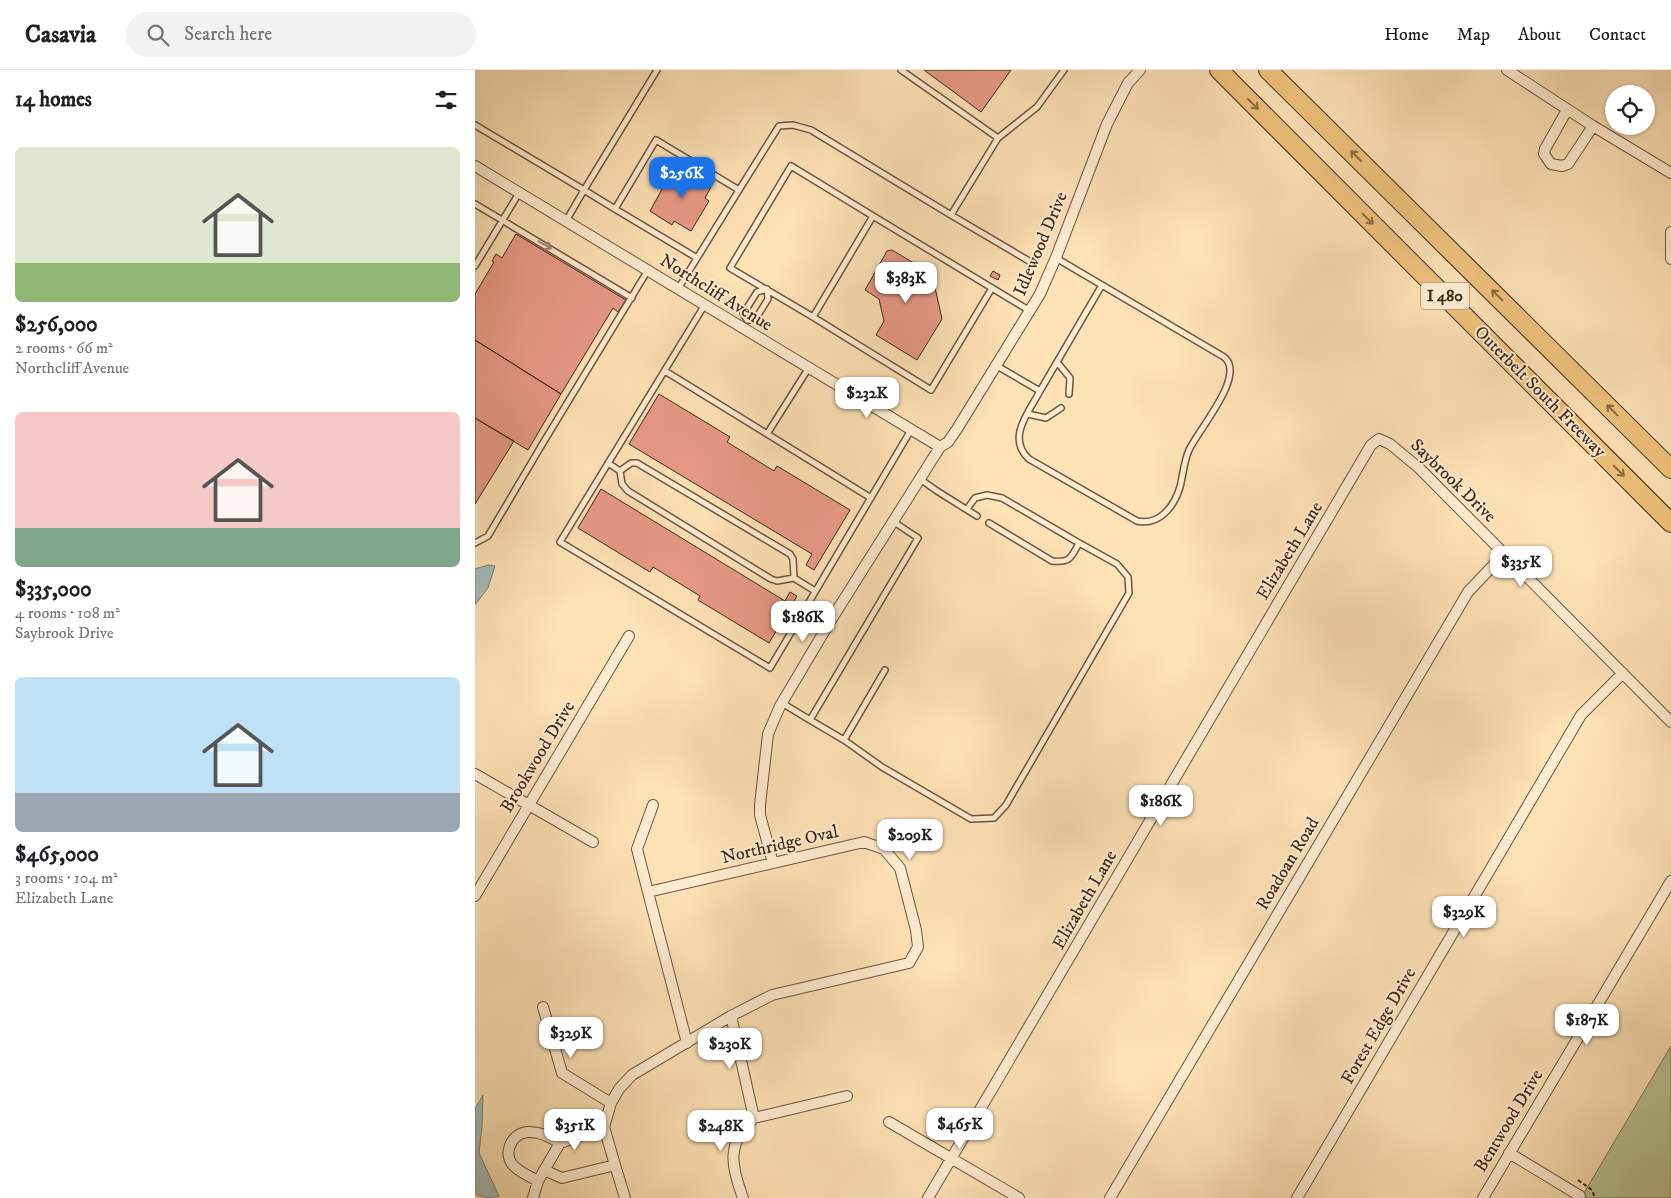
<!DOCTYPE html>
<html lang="en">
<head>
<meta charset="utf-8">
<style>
  body { margin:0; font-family:"IM FELL DW Pica",serif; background:#f2f2f2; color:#202124; height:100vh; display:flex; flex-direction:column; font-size:19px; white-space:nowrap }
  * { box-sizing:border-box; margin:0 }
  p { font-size:16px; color:#757577 }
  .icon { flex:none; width:28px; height:28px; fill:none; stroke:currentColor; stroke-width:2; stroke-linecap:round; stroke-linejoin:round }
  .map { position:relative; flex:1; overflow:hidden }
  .sheet { display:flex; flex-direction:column; background:#fff; width:475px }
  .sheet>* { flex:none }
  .controls { position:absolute; left:1130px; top:15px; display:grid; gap:10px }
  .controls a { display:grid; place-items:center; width:50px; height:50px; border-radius:50%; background:#fff; box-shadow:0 1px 4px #0004; font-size:25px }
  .price { position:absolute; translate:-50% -42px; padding:0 11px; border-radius:10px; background:#fff; color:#222; font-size:16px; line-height:32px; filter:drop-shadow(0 1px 2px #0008) }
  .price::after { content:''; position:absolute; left:50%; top:30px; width:15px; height:11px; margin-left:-8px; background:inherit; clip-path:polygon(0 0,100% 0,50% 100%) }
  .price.current { background:#1a73e8; color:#fff }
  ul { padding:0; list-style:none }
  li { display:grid; align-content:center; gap:10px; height:265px; padding:0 15px }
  li span { display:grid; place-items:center; height:155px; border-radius:8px; color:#555 }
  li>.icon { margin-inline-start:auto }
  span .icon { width:90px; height:90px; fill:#fffc; stroke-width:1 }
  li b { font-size:21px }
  h2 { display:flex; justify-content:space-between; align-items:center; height:60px; padding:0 15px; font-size:21px }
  header { display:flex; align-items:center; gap:30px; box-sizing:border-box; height:70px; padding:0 25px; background:#fff; border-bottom:1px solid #e0e0e0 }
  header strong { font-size:24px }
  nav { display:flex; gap:28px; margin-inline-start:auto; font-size:18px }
  .search { width:350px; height:45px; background:#f2f2f2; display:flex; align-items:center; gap:12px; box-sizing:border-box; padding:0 18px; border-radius:28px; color:#757577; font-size:19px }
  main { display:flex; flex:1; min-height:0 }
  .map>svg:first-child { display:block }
  .green { fill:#bac492; stroke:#7c7555 }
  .water { fill:#a3bcb8; stroke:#7a8078 }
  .building { fill:#e89a87; stroke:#3d2618 }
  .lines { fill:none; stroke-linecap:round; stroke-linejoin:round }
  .service-casing { stroke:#6d5540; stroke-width:8 }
  .minor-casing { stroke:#6d5540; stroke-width:12 }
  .motorway-casing { stroke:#3d2618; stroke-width:20 }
  .path { stroke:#3d2618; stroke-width:2; stroke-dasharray:4 2.5; stroke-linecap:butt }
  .service { stroke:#feecd0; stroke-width:5 }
  .minor { stroke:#feecd0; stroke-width:10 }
  .motorway { stroke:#eec17b; stroke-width:18 }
  .oneway { stroke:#8d6c45 }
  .oneway2 { stroke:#9e8974 }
  .labels { text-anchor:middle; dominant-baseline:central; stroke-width:4; stroke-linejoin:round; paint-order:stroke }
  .shield { fill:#feecd0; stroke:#77614f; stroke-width:1 }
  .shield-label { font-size:16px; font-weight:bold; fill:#3d2618 }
  .street-label { font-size:18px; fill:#3d2618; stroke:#feecd0 }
</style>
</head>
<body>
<header>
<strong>Casavia</strong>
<div class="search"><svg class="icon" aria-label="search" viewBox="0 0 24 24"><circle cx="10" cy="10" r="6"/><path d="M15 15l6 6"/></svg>Search here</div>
<nav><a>Home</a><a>Map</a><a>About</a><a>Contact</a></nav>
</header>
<main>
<section class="sheet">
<h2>14 homes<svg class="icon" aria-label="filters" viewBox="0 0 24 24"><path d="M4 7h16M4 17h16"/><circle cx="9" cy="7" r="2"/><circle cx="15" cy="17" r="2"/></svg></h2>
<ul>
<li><span style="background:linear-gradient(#dfe7d0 75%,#8fb573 0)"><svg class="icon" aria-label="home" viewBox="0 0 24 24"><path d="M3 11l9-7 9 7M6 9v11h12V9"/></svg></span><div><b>$256,000</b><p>2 rooms · 66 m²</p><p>Northcliff Avenue</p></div></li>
<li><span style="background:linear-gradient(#f6c9c9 75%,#7fa58c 0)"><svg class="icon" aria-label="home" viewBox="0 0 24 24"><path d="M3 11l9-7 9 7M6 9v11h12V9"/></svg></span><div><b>$335,000</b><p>4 rooms · 108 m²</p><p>Saybrook Drive</p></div></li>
<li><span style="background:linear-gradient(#bfe0f5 75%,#9aa5b1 0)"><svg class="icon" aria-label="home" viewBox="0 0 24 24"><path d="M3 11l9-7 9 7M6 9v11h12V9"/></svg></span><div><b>$465,000</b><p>3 rooms · 104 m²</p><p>Elizabeth Lane</p></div></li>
</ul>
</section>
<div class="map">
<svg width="1196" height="1128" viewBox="0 0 1196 1128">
  <rect width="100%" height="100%" fill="#fde2b6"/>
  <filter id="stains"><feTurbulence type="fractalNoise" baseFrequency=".004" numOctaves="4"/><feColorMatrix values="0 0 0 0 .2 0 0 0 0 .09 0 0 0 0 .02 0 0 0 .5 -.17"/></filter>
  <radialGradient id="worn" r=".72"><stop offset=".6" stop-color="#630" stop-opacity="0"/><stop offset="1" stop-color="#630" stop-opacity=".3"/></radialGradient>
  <!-- green -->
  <path class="green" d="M1196,976v152h-90z"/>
  <!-- water -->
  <path class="water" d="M13,495l7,1 -7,22 -13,17v-36z
    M8,1025l-1,32 -3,26 20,43c-9,2 -15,2 -24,-2v-85z"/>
  <!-- building -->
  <path class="building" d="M449,0h87l-30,42z
    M202,95l34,22 -6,11 4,3 -18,30 -17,-10 -2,4 -22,-14 21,-38 1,1z
    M41,164l110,66 -8,12 -5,-4 -52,86 -86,-54v-46l19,-32 -2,-1 4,-7 6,4z
    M417,180l40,24 10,45 -25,41 -41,-25 8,-14 -5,-22 -14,-9 22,-39z
    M518,201l7,4 -2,5 -8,-4z
    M0,270l86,54 -33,56 -53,-32z
    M184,324l71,43 -3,5 47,29 3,-5 73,44 -36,60 -8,-5 6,-11 -183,-110z
    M0,348l39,23 -39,63z
    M126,419l184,112 5,-9 7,4 -28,47 -71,-43 2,-4 -47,-29 -3,5 -72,-44z"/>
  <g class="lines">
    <defs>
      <path id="service" d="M426,0l97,68 -47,77 78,46
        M0,55l109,65 73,-120
        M523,68l39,-31 27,-37
        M316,96l82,50 -60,101 -83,-49z
        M264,120l40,-64 14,-1 18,5 140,85
        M0,134l157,94
        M398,146l157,95
        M91,151l18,-31 31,19
        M0,196l44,-73
        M203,219c20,-33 41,-66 61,-99l-83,-50 -41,69 82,49
        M292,219l1,10 -13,21h-8l-4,-7 2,-2 12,-19z
        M229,236l-144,236 210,126 141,-238
        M338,247l118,73 61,-102
        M582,292l13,16 -1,16
        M522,296l43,25c-11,21 -34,47 -11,68l108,62c22,5 37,-14 43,-34 3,-12 4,-26 9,-37 9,-20 58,-75 35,-93l-168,-99
        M190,301l206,127
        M565,321l62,-106
        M553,344l18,4 15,-10
        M292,364l41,-65
        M133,393l12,8 2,13 6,7 143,88 6,2 17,-3 21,13
        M145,401l11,-8h6l153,91 3,5 1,19
        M445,409l17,12 40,25
        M492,439l8,-11 12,-3 15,3 77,45c-8,15 -9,20 -27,18l-63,-38
        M0,473l13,-7 55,-93 105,-173
        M307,633l28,17 108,-182 -24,-16
        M335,650l34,20 41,-70
        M369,670l38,27 89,52 23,-1 12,-13 123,-212 -1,-16 -11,-13 -38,-21"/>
      <path id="minor" d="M1032,0l86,56 78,47
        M1092,40l-22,39 -1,5 7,10 11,2 6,-2 25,-38
        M0,96l465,281
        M1196,189v-27
        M0,704l118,68
        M298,793l-13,-48v-10l8,-71 12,-28 51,-86 109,-173 8,-5 9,-13 83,-135 17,-39 50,-131 21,-41 12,-13
        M173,822l-11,-43 16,-44
        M0,826l154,-260
        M68,937l19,66 49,30
        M256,946l23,102
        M414,1052l130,76
        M129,1057l7,-24 8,-14 13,-14 99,-59 41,-21 137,-32 9,-16 -2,-17 -16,-62 -16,-19 -20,-7 -216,50 39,151
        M129,1057l11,38
        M1034,1083l71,43
        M69,1100l18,8 53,-13 10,33
        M63,1111c-7,-4 -17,-8 -23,-14 -13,-11 -5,-33 12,-35 13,-1 22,5 33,11
        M58,1128l5,-17 22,-38 44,-16
        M268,1128c-12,-32 -17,-55 11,-80l93,-22
        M453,1128l443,-753 8,-6 11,5 29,24 252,254
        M635,1128l358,-606 36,-38
        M822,1128l284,-483 42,-42
        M1008,1128l188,-317"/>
      <path id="motorway" d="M744,0l452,453
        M793,0l403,399"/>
    </defs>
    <!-- service casing -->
    <use href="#service" class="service-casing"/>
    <!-- minor casing -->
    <use href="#minor" class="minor-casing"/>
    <!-- motorway casing -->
    <use href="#motorway" class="motorway-casing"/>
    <!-- path -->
    <path class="path" d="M1103,1110l14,10 3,8"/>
    <!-- service -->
    <use href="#service" class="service"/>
    <!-- minor -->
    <use href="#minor" class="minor"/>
    <!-- motorway -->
    <use href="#motorway" class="motorway"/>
  </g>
  <!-- one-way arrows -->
  <defs><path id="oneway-shaft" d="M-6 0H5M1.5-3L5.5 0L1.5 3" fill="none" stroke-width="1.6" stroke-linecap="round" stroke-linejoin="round" transform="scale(1.25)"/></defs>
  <g class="oneway">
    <use href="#oneway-shaft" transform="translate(778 34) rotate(45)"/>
    <use href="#oneway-shaft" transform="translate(881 86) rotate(-135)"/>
    <use href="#oneway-shaft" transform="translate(893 149) rotate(45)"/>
    <use href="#oneway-shaft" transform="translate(1022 225) rotate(-135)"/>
    <use href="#oneway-shaft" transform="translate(1137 340) rotate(-135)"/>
    <use href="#oneway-shaft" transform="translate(1144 401) rotate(45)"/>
  </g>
  <use class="oneway2" href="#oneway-shaft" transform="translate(70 175) rotate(31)"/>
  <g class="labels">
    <!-- shield labels -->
    <rect class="shield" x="946" y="212.5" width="48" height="27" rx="4"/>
    <g class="shield-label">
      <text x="970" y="226">I 480</text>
    </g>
    <!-- street labels -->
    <g class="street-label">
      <text transform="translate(566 174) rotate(-67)">Idlewood Drive</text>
      <text transform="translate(241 223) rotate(32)">Northcliff Avenue</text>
      <text transform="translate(1065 322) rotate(45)">Outerbelt South Freeway</text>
      <text transform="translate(978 411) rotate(44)">Saybrook Drive</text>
      <text transform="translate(815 481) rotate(-59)">Elizabeth Lane</text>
      <text transform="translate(63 687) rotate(-59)">Brookwood Drive</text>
      <text transform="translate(305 775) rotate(-13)">Northridge Oval</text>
      <text transform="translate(813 794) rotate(-59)">Roadoan Road</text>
      <text transform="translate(610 830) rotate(-60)">Elizabeth Lane</text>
      <text transform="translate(904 956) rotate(-60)">Forest Edge Drive</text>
      <text transform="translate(1034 1051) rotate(-59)">Bentwood Drive</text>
    </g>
  </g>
  <rect width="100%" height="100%" filter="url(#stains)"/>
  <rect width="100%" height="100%" fill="url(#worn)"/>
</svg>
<div class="controls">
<a><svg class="icon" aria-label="locate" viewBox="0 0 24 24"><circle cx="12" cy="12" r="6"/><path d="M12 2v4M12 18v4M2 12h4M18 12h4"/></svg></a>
</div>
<b class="price current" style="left:207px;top:129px">$256K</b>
<b class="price" style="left:431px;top:234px">$383K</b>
<b class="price" style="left:392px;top:349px">$232K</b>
<b class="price" style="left:1046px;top:518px">$335K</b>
<b class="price" style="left:328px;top:573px">$186K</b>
<b class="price" style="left:686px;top:757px">$186K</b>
<b class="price" style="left:435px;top:791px">$209K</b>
<b class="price" style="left:989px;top:868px">$329K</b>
<b class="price" style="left:1112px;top:976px">$187K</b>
<b class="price" style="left:96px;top:989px">$329K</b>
<b class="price" style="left:255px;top:1000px">$230K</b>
<b class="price" style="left:485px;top:1080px">$465K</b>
<b class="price" style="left:100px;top:1081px">$351K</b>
<b class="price" style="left:246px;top:1082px">$248K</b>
</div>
</main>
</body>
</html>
